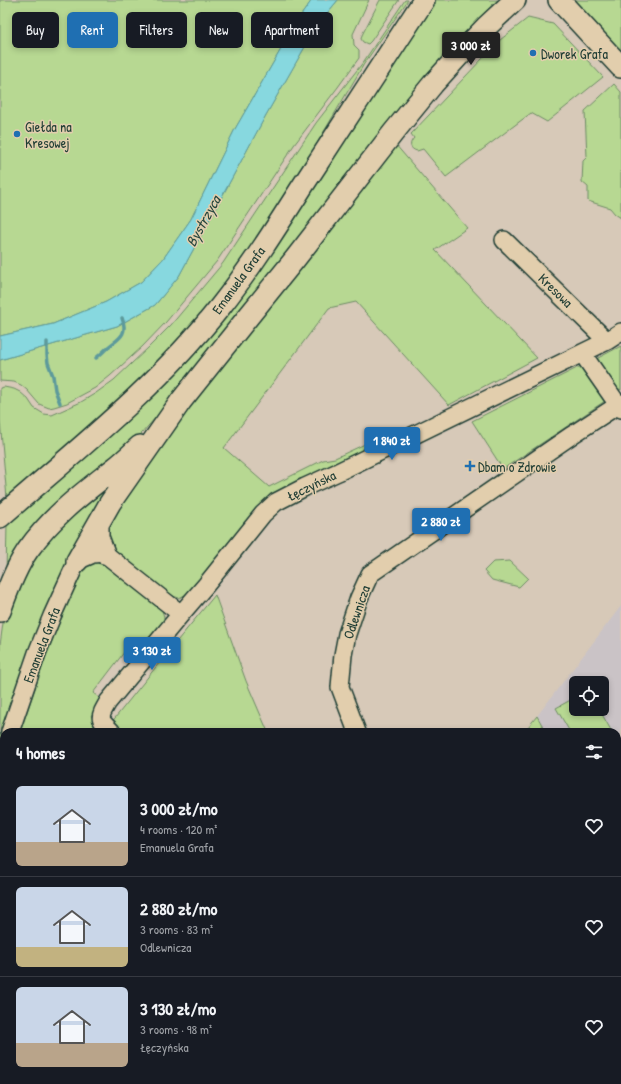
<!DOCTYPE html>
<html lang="en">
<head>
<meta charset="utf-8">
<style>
  body { margin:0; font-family:"Patrick Hand",sans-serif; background:#20242c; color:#f1f3f6; height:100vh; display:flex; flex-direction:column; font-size:15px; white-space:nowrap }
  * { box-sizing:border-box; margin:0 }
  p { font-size:13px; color:#9ea1a6 }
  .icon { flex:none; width:22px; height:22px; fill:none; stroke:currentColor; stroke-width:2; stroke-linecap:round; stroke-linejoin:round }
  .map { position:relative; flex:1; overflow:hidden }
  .sheet { position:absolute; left:0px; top:728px; width:621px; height:356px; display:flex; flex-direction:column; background:#171b24; border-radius:12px 12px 0 0; box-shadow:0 2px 6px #0003 }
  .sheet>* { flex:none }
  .banner { position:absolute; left:12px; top:12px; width:400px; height:36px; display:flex; gap:8px }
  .tools { position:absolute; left:569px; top:676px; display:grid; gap:8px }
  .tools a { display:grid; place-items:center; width:40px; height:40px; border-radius:6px; background:#171b24; box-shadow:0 2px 6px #0003; font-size:20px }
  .price { position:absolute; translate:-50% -34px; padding:0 9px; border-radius:4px; background:#1f6fb2; color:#fff; font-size:13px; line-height:26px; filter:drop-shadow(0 1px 2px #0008) }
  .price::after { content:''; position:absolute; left:50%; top:24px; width:12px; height:9px; margin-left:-6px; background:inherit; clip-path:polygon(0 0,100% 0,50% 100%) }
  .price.active { background:#222; color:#fff }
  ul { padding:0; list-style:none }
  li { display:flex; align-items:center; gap:12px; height:100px; padding:0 16px }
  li+li { border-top:1px solid #363941 }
  li span { display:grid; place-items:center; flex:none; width:112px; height:80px; border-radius:6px; color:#555 }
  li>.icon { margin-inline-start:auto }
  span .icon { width:48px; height:48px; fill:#fffc; stroke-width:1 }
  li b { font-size:17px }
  h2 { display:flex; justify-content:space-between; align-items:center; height:48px; padding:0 16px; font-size:17px }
  .pill { padding:0 14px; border-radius:6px; background:#171b24; box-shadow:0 2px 6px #0003; font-size:14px; line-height:36px }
  .pill.active { background:#1f6fb2; color:#fff }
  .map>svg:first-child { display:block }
  .built { fill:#cac3c6; fill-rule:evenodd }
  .green { fill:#b7d892; stroke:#6b8a63 }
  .water { fill:#87d8df; stroke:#5d9a9b }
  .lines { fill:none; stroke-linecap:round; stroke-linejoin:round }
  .stream { stroke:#5d9a9b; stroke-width:3.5 }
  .minor-casing { stroke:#1f3d34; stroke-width:20 }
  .major-casing { stroke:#1f3d34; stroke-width:24 }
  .minor { stroke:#e2cead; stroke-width:17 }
  .major { stroke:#e2cead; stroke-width:21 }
  .poi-dot { fill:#1f6fb2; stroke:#e2cead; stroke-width:1.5 }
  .labels { text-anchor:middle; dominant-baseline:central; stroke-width:3; stroke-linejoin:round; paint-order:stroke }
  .poi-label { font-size:14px; fill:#1f3d34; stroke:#e2cead; text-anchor:start }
  .street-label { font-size:14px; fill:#1f3d34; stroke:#e2cead }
  .water-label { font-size:15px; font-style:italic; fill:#24453d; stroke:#e2cead }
</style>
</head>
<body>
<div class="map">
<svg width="621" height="1084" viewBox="0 0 621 1084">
  <rect width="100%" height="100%" fill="#d7c9b8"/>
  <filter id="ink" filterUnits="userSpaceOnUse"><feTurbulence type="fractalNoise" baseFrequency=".025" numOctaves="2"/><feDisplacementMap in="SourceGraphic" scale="8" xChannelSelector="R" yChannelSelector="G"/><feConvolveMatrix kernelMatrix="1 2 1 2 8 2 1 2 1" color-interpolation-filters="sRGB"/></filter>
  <g filter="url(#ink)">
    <!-- built -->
    <path class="built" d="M621,606v241l-4,2v-117h-71l-9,-16zM576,683h26v26h-26z
      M617,880l4,8v111l-4,1z
      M188,1080h203l2,4h-208z"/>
    <!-- green -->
    <path class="green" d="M0,0h312l-13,18 -64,111 -44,90 -28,40 -22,23 -35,20 -53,22 -53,12z
      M338,0h31l-16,34 1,11 5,5v8l-21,29 -44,58 -77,116 -51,61 -24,25 -32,29 -15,12 -28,15 -13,4 -5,1 -10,-4 -12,-14 -6,-5 -7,-3 -14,-1v-21l117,-34 38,-21 24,-29 87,-161 52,-91z
      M380,0h19l-28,41 -3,3 -5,-2 -2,-3 1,-4z
      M405,0h3l-44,64 -61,103 -68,104 -34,45 -30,34 -77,73 -87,75 -7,-78v-32l4,-1 10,2 6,3 8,7 6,9 10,6 8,1 29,-13 15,-9 18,-13 34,-32 23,-23 52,-62 93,-140 48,-62z
      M434,0h64l-14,13 -20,22 -287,358 -42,48 -129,134 1,-52 131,-116z
      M571,0h50v52z
      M528,18l25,6 50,53 -56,45 -16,-9 -85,64 -23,-28 -6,2c-8,-2 -8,-8 -3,-13l-3,-4 89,-94z
      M614,84l7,8v126l-6,-4 -5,-6 -22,-7v-14l-6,-5 1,-21 4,-4 -2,-46z
      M395,144l72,84 -32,22 102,108 -88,47 -93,-103 -27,6 -105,140 45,39 54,-27 12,-2 30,-14 2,4 -61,29 -28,17 -89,99 -10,5 -10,-3 -58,-45 -5,-25 81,-118z
      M621,346v44l-4,-2 -20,-28 1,-2z
      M583,365l22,36 -102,68 -31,-48z
      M119,473l-31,52 -33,62 -26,67 -29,87v-96l3,-22 5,-18 29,-59z
      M92,560l15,3 54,44 3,10 -2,9 -18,18 -9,-6 -42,55 8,6 -10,17 6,7 -7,9h-70l29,-84 33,-79z
      M510,561l18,17 -9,9 -27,-7 -8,-9 9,-9z
      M215,595l31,86 22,51h-148l-9,-9 57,-71z
      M576,697v12h23l13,23h-42l-14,-24z
      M537,716l9,16h-22z
      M619,742l2,4v87l-4,-7v-83z
      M4,781v67l-3,4h-1v-58z
      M621,927v56l-4,2v-55z
      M422,1080h109l-10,4h-97z"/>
    <!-- water -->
    <path class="water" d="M312,0h26l-20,24 -52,91 -87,161 -24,29 -38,21 -117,34v-24l53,-12 53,-22 35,-20 22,-23 28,-40 44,-90 64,-111z"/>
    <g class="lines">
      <!-- stream -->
      <path class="stream" d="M47,342v13l1,8 5,13 2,14 5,13
        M96,358c4,-3 7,-6 10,-9 11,-10 23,-13 16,-31"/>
      <defs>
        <path id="minor" d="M504,240l103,101
          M582,353l39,56
          M10,732l27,-79 15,-37 25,-55 16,-7 11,-1 77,61
          M112,732c-13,-13 -14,-13 -4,-30l73,-88 25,-29 57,-71 13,-12 29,-15 33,-15 269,-131 14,-9
          M357,732l-17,-45 3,-32 4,-21 12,-36 11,-24 202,-139 49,-32
          M0,764l4,-12
          M26,1084l3,-4"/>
        <path id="major" d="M559,0l62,67
          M0,517c77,-67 157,-130 220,-210 30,-38 56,-79 82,-120 41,-62 81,-125 122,-187
          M98,525v12l6,16
          M77,561l33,-58 71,-102 67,-84 47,-58 98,-126 40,-49 30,-33 23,-24 29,-27
          M0,611c7,-20 16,-44 28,-61 24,-34 55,-57 87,-82 9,-7 17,-15 25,-22"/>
      </defs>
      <!-- minor casing -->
      <use href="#minor" class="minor-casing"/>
      <!-- major casing -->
      <use href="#major" class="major-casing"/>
      <!-- minor -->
      <use href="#minor" class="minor"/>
      <!-- major -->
      <use href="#major" class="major"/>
    </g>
  </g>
  <!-- markers -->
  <g class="poi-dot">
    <circle cx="533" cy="53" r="4"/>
    <circle cx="17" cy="134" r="4"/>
    <path d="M468 460h4v4h4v4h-4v4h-4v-4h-4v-4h4z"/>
  </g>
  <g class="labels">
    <!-- poi labels -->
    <g class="poi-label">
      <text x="541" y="53">Dworek Grafa</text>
      <text x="25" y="126">Giełda na<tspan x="25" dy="16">Kresowej</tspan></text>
      <text x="478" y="466">Dbam o Zdrowie</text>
    </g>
    <!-- street labels -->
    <g class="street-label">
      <text transform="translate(238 280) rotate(-54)">Emanuela Grafa</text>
      <text transform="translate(556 290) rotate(44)">Kresowa</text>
      <text transform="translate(311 485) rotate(-26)">Łęczyńska</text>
      <text transform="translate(356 612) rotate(-71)">Odlewnicza</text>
      <text transform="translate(41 645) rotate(-69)">Emanuela Grafa</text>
    </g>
    <!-- water labels -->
    <g class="water-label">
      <text transform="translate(203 221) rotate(-61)">Bystrzyca</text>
    </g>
  </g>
</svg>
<div class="tools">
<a><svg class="icon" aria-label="locate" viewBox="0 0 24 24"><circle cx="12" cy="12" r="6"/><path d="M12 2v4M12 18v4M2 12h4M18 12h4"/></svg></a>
</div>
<b class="price active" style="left:471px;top:66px">3 000 zł</b>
<b class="price" style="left:392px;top:461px">1 840 zł</b>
<b class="price" style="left:441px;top:542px">2 880 zł</b>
<b class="price" style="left:152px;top:671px">3 130 zł</b>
<div class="banner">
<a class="pill">Buy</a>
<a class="pill active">Rent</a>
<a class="pill">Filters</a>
<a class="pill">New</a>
<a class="pill">Apartment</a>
</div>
<section class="sheet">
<h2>4 homes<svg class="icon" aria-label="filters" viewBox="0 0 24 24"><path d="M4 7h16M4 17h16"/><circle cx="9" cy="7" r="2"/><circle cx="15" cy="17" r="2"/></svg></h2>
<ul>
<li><span style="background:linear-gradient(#c9d6e8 70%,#b9a48a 0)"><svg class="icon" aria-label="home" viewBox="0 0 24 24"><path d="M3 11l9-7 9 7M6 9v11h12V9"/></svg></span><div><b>3 000 zł/mo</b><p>4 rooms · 120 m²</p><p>Emanuela Grafa</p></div><svg class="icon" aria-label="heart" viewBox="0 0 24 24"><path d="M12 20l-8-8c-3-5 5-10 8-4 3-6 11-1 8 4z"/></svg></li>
<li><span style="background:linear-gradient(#c9d6e8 75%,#c2b280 0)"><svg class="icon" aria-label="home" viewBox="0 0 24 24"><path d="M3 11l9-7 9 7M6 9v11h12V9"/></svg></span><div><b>2 880 zł/mo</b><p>3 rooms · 83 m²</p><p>Odlewnicza</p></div><svg class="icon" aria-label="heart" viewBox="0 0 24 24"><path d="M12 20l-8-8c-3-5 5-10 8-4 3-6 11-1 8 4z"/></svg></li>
<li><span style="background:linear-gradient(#c9d6e8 70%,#b9a48a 0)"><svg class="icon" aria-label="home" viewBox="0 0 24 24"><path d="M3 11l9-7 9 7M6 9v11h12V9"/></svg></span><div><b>3 130 zł/mo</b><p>3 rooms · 98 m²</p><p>Łęczyńska</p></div><svg class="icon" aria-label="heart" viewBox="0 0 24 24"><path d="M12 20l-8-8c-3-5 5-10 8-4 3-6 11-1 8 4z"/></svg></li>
</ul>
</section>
</div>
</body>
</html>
